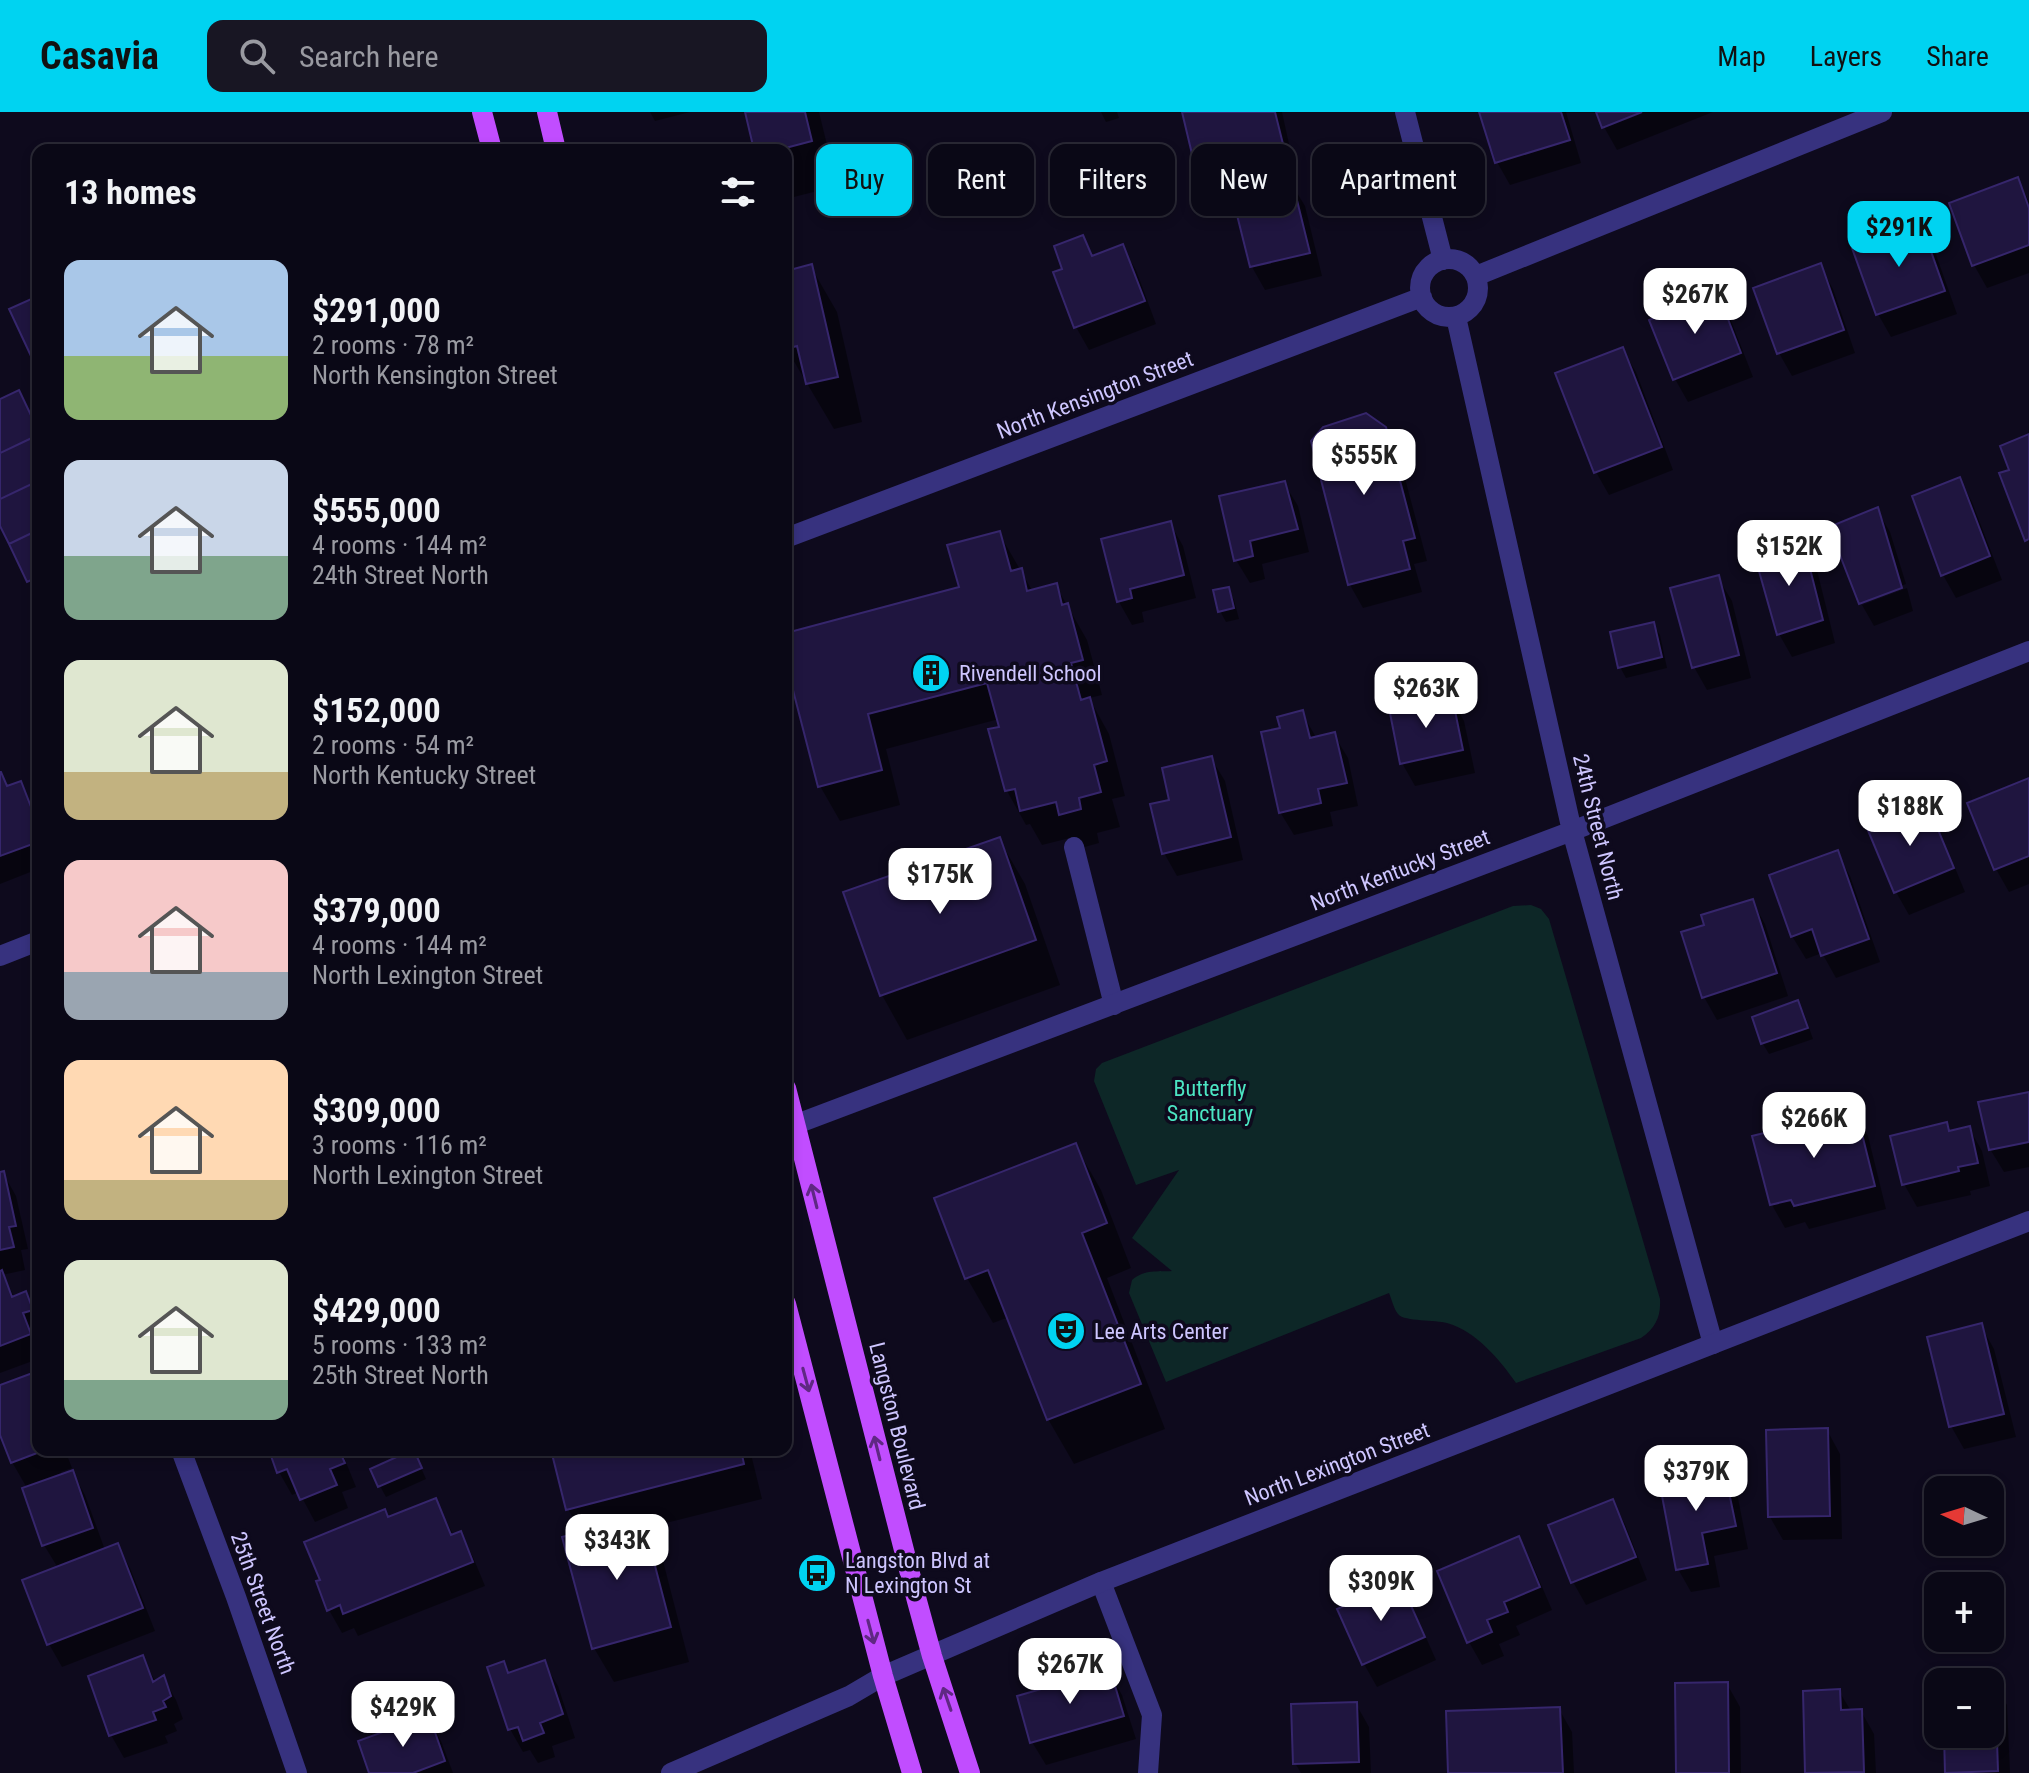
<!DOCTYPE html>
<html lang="en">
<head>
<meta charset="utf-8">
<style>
  body { margin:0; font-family:"Roboto Condensed",sans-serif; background:#181623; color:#f1f3f6; height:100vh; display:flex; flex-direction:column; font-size:30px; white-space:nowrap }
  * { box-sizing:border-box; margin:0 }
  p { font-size:26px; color:#999aa1 }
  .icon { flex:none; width:44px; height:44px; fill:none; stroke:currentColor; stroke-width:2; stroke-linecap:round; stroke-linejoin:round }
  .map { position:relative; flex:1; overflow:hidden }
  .side { position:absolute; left:32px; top:32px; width:760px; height:1312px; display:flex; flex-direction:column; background:#0a0816; border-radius:16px; box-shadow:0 4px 12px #0003,0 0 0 2px #2a2935 }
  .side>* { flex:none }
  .hud { position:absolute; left:816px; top:32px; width:760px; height:72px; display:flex; gap:16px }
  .needle { width:52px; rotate:274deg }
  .buttons { position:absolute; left:1924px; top:1364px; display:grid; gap:16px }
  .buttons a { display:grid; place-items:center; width:80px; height:80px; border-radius:16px; background:#0a0816; box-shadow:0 4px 12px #0003,0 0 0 2px #2a2935; font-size:40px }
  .price { position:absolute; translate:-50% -68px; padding:0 18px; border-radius:16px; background:#fff; color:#222; font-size:26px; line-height:52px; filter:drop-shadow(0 2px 4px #0008) }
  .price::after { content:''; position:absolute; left:50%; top:48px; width:24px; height:18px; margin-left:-12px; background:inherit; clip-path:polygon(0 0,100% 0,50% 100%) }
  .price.selected { background:#00d3f1; color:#111 }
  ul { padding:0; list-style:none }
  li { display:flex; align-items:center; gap:24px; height:200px; padding:0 32px }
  li span { display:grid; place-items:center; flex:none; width:224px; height:160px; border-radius:16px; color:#555 }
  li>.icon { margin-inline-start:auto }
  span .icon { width:96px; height:96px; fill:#fffc; stroke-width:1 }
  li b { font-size:34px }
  h2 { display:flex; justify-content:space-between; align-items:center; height:96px; padding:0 32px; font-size:34px }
  .pill { padding:0 28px; border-radius:16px; background:#0a0816; box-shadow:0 4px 12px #0003,0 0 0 2px #2a2935; font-size:28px; line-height:72px }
  .pill.selected { background:#00d3f1; color:#111 }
  header { display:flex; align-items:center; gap:48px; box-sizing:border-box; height:112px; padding:0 40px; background:#00d3f1; color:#111 }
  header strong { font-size:38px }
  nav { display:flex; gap:44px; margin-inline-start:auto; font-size:28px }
  .search { width:560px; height:72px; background:#181623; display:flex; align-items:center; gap:20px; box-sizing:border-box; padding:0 28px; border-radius:16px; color:#999aa1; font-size:30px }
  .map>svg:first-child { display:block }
  .green { fill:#0d2727 }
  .shadow { fill:#0007 }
  .building { fill:#1f153f; stroke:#36266c; stroke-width:2 }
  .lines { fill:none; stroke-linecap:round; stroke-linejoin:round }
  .service { stroke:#37327f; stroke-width:20 }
  .minor { stroke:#37327f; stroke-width:20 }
  .tertiary { stroke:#37327f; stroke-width:20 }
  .primary { stroke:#c14dff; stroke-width:20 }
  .oneway { stroke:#5f2883 }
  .labels { text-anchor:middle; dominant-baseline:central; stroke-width:7; stroke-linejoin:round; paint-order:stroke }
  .street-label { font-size:22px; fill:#cec6ff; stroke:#0e0a1d }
  .poi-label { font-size:22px; fill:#cec6ff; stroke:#0e0a1d; text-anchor:start }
  .park-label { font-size:22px; fill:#4ce5c3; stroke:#0e0a1d }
</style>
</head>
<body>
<header>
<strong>Casavia</strong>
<div class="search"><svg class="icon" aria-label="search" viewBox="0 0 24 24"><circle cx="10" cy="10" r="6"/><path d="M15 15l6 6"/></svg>Search here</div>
<nav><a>Map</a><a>Layers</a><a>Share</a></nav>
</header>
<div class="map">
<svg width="2029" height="1661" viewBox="0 0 2029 1661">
  <rect width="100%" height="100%" fill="#0e0a1d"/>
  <!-- green -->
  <path class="green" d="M1531,793l10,4 8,10 111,380c1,17 -4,29 -19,39l-125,45c-16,-23 -40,-52 -69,-60 -11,-3 -43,-2 -48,-8 -5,-5 -7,-15 -10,-22l-223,89 -37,-89 3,-13c13,-11 25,-8 40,-9l-40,-33 47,-68 -43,15 -42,-104 2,-12 6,-6 411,-157z"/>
  <!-- shadow -->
  <path class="shadow" d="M650,0h40l-35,9z
    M747,0h72l18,74 -51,13v-49h-30z
    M1101,0h16l2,6 -13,4z
    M1184,0h98l12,55 -60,14 -5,-10 -22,5 -13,-23z
    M1481,0h85l15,51 -71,22 -13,-23z
    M1598,0h115l-96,38 -13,-23z
    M2017,68l12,21v72l-42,15 -13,-23 -22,-61z
    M1291,71l14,23 17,70 -57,14 -13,-23 -17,-70z
    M1921,114l13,23 23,65 -66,23 -13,-23z
    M1082,125l12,20 28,-10 14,23 20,54 -67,26 -13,-23 -20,-54 8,-3z
    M1820,154l13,23 22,64 -63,23 -13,-23z
    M811,155l26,45 25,110 -28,7 -48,-81v-44l5,-1 -5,-30z
    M1717,183l13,23 23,59 -65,25 -13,-23z
    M1622,237l14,23 37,98 -64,25 -13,-23 -38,-98z
    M18,281l20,37v168l-35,-71 -3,1v-126z
    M1384,316l14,24 29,109 -13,3 8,28 -59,16 -13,-23 -37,-143z
    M1959,367l13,23 30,78 -46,18 -13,-23 -29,-78z
    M1284,371l14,23 11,46 -47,12 3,15 -15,4 -14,-23z
    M1877,398l13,22 16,52 -45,17z
    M1170,411l13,23 13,52 -54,14 2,10 -12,3 -13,-23 -15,-62z
    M999,421l34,59 23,-6 31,54 15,55 -13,3 20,36 16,62 -13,3 8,28 -23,6 2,10 -18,5 -7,-11 -32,8 -12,-21 -4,1 -19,-34 -6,-63 -2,-9 -113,30 14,56 -60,16 -20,-35 -34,-131v-20l175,-46z
    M1803,431l13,23 19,77 -43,14 -13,-23 -21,-76z
    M1718,466l14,23 19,77 -44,12 -13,-23z
    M1907,476l6,23 -39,15 -12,-21z
    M1228,477l6,11 5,19 -13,3 -6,-11z
    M1653,512l7,11 7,33 -41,10 -6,-11z
    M1451,586l13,23 11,52 -60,13 -13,-23z
    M1302,601l15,26 17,-4 14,23 10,48 -28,6 3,14 -39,9 -14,-23 3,-82z
    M1211,646l14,23 18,79 -66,16 -13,-23 7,-52z
    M0,662l8,14 12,-5 18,35v51l-38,15z
    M2029,668v104l-20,8 -13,-23z
    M1926,694l13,23 26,63 -56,23 -13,-23z
    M999,727l26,45 35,101 -153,55 -25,-45z
    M1837,741l13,23 30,86 -44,16 -14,-25 -16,6 -14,-23z
    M1752,789l13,23 23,72 -71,24 -13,-23 3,-71z
    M1797,890l7,11 9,26 -44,15 -6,-10 -9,-26z
    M2029,982v73l-25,5 -14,-23z
    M1855,1001l13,23 18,73 -77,20 -4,-7 -20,6 -13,-23z
    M1946,1012l5,9 18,-5 13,23 8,35 -20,5 1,4 -54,12 -13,-23z
    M1075,1033l26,45 30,78 -24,10 58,151 -91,35 -26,-45 -39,-102 -16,6 -26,-45z
    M3,1061l13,23 12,53 -7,1 4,20 -23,5 13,23 10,-4 13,22v19l-3,2 3,8v14l-38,14v-199z
    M1981,1214l13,23 22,88 -52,12 -13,-23z
    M38,1261v77h27l7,18 -11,4 1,4 10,-4 13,23 20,55 12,-5 13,23 25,63 -93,36 -13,-23 -25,-62 34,-14 -14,-23 -17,-57 -15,-26 -12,-33v-42z
    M1827,1318l13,24 2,85 -59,1 -13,-23z
    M281,1338h60l15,37 -14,5 6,16 -33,14 -16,-30 -7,3 -13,-23z
    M553,1338h197l12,49 -116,29 15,25 28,109 -75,20 -20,-34 -12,-114 -14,-25z
    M419,1351l7,16 -40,18 -6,-11z
    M1723,1358l14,23 11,56 -34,7 6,31 -29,5 -13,-23z
    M435,1388l19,36 6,-2 13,23 12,29 -127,50 -4,-8 -12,5 -13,-23 60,-91z
    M1612,1389l13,23 22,56 -61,25 -13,-23z
    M1518,1426l13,23 21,49 -36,16 4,9 -21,9 5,12 -22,9 -13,-23 -29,-70z
    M1399,1471l13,23 24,54 -59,27 -13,-23 -24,-54z
    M142,1546l14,24 7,-5 13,23 7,19 -9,5 3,7 -12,5 3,7 -44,15 -13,-23 -21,-58z
    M503,1551l7,12 34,-12 14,23 17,52 -23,8 3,11 -17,6 -8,-13 -7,2 -13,-23z
    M1109,1560l13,23 14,44 -90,26 -14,-23z
    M1982,1570h12l13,23 3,68h-62l-2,-39h44v-52z
    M1727,1572l13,23 1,66h-63z
    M1839,1579l12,20h10l13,23 2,39h-69l-2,-81z
    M1356,1592l13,23 2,46h-70l-6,-10z
    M1559,1597l13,23 2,41h-124z
    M428,1606l13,23 12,32h-81z"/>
  <!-- building -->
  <path class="building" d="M745,0h60l7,29 -34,9h-24z
    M1182,0h93l8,32 -64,15 -3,-10 -24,5z
    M1479,0h82l9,28 -75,23z
    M1596,0h46l-40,16z
    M2018,65l11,31v37l-57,21 -23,-63z
    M1292,68l18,73 -60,14 -18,-72z
    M1921,111l24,68 -69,24 -24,-67z
    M1083,123l9,21 31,-12 22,57 -71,27 -21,-56 9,-3 -8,-23z
    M1821,151l23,67 -67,24 -24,-66z
    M812,152l26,113 -32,7 -9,-38 -11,3v-47l3,-1 -3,-11v-19z
    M1718,181l23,60 -68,27 -24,-60z
    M38,184v75l-29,-62z
    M1623,235l39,100 -68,26 -39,-100z
    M19,278l19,40v5l-38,18v-54z
    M1366,301l20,14 29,111 -12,3 7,28 -62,16 -37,-144 12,-14z
    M2029,322v105l-4,2 -26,-68 10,-3 -9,-24z
    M36,324l2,5v40l-38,18v-46z
    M1960,365l30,79 -49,20 -29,-80z
    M38,369v49l-29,14 -9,-18v-27z
    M1285,369l13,48 -48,12 3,15 -19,5 -15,-65z
    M1878,395l24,81 -43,16 -30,-77z
    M1171,409l13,54 -54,14 2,9 -15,4 -16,-63z
    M38,418v47l-11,5 -18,-38z
    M1000,419l11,40 11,-3 5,23 30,-8 5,22 6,-2 15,57 -12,3 10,37 9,-3 17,64 -13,4 7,27 -22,6 2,11 -22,6 -3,-13 -36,9 -5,-22 -10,2 -17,-62 11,-2 -12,-44 -119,31 14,56 -64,17 -32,-124v-30l173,-46 -12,-42z
    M1803,429l20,79 -46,15 -22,-78z
    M1719,463l20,80 -47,13 -22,-80z
    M1229,475l5,21 -16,4 -5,-22z
    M1654,510l8,35 -44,11 -8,-36z
    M1452,584l11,54 -63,14 -11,-56z
    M1303,598l7,28 25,-6 12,51 -29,6 3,14 -42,10 -18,-81 19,-4 -3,-11z
    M1212,644l19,81 -69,17 -12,-50 19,-4 -7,-32z
    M0,660h1l6,14 14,-5 17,44v17l-38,14z
    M2029,666v78l-35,14 -27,-67z
    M1927,691l27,65 -60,25 -27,-65z
    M1000,725l36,103 -156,56 -37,-104z
    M1838,738l31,89 -48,17 -9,-27 -21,8 -22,-62z
    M1753,787l24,74 -75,25 -21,-66 23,-7 -3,-10z
    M1798,888l10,28 -47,16 -9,-27z
    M2029,980v50l-40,8 -11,-48z
    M1856,998l19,76 -81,20 -3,-6 -21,5 -18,-69z
    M1947,1010l2,9 21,-5 8,37 -20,4 1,4 -57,14 -12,-49z
    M1076,1031l31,80 -25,10 59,151 -94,36 -59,-150 -23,9 -31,-81z
    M4,1059l12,55 -7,1 5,20 -14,3v-78z
    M2,1158l10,27 14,-6 7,19 -10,3 8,21 -31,12v-75z
    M1982,1211l22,91 -55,13 -22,-90z
    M38,1259v79h7l-34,13 -11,-28v-50z
    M1828,1316l2,88 -62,1 -2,-87z
    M276,1338h63l6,13 -15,6 7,16 -37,15 -13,-31 -10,4 -7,-20z
    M412,1338h2l8,18 -44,19 -8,-18z
    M551,1338h190l3,14 -178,46z
    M1724,1356l12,58 -34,7 6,31 -32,6 -17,-90z
    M73,1358l20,58 -51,18 -20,-58z
    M436,1386l15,37 10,-4 12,31 -130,52 -3,-9 -13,6 -11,-30 4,-1 -16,-38 81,-33 3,8z
    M1613,1387l23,58 -65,26 -23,-58z
    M642,1404l29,111 -79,22 -30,-112z
    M1519,1424l21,51 -36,15 4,10 -21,8 5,12 -25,11 -30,-72z
    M118,1431l25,65 -96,37 -25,-65z
    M1400,1469l25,56 -63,28 -25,-56z
    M143,1543l10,27 11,-7 7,21 -8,5 3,6 -13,5 3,8 -47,16 -21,-60z
    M545,1548l18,54 -23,9 4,10 -21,8 -5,-14 -10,3 -21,-63 17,-6 4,12z
    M1110,1557l14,47 -94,27 -13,-47z
    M1995,1568l3,91 -53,2 -1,-39h46v-52l-49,-1z
    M1728,1570l1,91h-53l-1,-90z
    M1840,1577l1,21 21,-1 2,63 -59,1 -2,-82z
    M1357,1590l2,60 -66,2 -2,-60z
    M1560,1595l3,66h-115l-2,-62z
    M429,1603l16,46 -32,12h-44l-11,-32z"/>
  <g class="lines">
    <!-- service -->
    <path class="service" d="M1074,735l40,158
      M1101,1470l51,133 -4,58"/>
    <!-- minor -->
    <path class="minor" d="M1405,0l38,148
      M1420 176a29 29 0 1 1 58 0a29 29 0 1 1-58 0Z
      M1476,164l406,-164
      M1456,205l116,514 141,513
      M786,426l636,-241
      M0,844l38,-15
      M786,1016l786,-297 457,-180
      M181,1338l55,147 61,176"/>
    <!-- tertiary -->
    <path class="tertiary" d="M671,1661l178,-77 34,-20 218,-94 928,-361"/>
    <!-- primary -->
    <path class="primary" d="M482,0l10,38
      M547,0l9,38
      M786,976l131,513 15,55 38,117
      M786,1192l97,372 29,97"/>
  </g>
  <!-- one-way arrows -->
  <defs><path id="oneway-shaft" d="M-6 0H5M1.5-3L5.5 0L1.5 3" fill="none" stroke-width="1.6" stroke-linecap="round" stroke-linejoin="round" transform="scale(2)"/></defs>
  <g class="oneway">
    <use href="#oneway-shaft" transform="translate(814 1084) rotate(-104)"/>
    <use href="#oneway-shaft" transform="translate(806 1268) rotate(75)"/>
    <use href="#oneway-shaft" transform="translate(877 1336) rotate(-104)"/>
    <use href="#oneway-shaft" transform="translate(871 1520) rotate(75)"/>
    <use href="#oneway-shaft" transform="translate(947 1587) rotate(-109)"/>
  </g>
  <!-- icons -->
  <defs>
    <symbol id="building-disc" viewBox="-11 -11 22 22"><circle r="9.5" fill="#00d3f1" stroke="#0e0a1d"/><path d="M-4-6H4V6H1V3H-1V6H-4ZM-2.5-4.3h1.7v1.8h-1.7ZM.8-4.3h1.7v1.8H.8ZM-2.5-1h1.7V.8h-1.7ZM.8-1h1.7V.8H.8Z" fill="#111"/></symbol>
    <symbol id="theatre-disc" viewBox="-11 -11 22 22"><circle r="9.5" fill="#00d3f1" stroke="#0e0a1d"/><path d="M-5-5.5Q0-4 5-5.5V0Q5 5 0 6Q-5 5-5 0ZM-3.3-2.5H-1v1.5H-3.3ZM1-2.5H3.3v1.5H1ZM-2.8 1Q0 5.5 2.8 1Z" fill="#111"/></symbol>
    <symbol id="bus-disc" viewBox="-11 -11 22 22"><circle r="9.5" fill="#00d3f1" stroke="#0e0a1d"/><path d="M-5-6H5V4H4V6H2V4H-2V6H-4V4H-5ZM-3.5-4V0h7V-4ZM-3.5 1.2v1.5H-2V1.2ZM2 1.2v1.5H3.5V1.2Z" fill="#111"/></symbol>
  </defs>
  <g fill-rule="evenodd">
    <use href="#building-disc" x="909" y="539" width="44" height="44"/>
    <use href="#theatre-disc" x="1044" y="1197" width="44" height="44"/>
    <use href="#bus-disc" x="795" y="1439" width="44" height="44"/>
  </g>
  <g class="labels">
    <!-- street labels -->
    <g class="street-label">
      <text transform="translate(1095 283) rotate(-21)">North Kensington Street</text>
      <text transform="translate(1598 715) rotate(76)">24th Street North</text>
      <text transform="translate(1400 758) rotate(-21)">North Kentucky Street</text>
      <text transform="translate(897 1314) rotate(76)">Langston Boulevard</text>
      <text transform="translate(1337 1352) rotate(-21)">North Lexington Street</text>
      <text transform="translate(263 1491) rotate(70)">25th Street North</text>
    </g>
    <!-- poi labels -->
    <g class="poi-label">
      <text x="959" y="561">Rivendell School</text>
      <text x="1094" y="1219">Lee Arts Center</text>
      <text x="845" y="1448">Langston Blvd at<tspan x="845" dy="25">N Lexington St</tspan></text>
    </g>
    <!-- park labels -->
    <g class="park-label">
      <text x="1210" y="976">Butterfly<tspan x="1210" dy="25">Sanctuary</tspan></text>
    </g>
  </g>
</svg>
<div class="buttons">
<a><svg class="needle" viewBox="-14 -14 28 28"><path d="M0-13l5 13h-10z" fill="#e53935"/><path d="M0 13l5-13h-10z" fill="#999aa1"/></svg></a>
<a>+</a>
<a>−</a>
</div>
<b class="price selected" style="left:1899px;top:157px">$291K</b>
<b class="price" style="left:1695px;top:224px">$267K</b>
<b class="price" style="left:1364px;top:385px">$555K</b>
<b class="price" style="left:1789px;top:476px">$152K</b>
<b class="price" style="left:1426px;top:618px">$263K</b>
<b class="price" style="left:1910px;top:736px">$188K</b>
<b class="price" style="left:940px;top:804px">$175K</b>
<b class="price" style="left:1814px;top:1048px">$266K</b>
<b class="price" style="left:1696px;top:1401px">$379K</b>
<b class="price" style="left:617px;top:1470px">$343K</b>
<b class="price" style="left:1381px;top:1511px">$309K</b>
<b class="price" style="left:1070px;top:1594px">$267K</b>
<b class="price" style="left:403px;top:1637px">$429K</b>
<div class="hud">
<a class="pill selected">Buy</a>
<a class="pill">Rent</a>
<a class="pill">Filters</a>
<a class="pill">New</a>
<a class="pill">Apartment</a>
</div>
<section class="side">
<h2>13 homes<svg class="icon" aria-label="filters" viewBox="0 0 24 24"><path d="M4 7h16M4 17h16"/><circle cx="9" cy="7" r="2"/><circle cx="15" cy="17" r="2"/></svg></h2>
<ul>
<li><span style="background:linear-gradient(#a9c7e8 60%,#8fb573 0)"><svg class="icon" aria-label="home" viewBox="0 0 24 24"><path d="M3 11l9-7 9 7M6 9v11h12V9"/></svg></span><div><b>$291,000</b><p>2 rooms · 78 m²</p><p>North Kensington Street</p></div></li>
<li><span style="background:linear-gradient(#c9d6e8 60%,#7fa58c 0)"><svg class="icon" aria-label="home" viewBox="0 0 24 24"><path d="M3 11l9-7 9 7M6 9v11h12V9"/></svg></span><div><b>$555,000</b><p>4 rooms · 144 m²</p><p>24th Street North</p></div></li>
<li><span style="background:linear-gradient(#dfe7d0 70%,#c2b280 0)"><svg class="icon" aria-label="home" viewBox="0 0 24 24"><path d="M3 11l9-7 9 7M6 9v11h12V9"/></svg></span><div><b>$152,000</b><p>2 rooms · 54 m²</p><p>North Kentucky Street</p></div></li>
<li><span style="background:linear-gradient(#f6c9c9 70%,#9aa5b1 0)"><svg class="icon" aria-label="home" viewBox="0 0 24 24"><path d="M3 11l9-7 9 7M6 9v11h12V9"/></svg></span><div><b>$379,000</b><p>4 rooms · 144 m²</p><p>North Lexington Street</p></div></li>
<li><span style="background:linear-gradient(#ffd9b3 75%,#c2b280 0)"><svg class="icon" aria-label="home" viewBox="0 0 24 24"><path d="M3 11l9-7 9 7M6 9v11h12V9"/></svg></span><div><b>$309,000</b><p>3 rooms · 116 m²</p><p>North Lexington Street</p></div></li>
<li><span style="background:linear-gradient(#dfe7d0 75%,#7fa58c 0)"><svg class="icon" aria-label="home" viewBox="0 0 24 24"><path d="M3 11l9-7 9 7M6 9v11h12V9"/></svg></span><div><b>$429,000</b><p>5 rooms · 133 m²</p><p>25th Street North</p></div></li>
</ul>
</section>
</div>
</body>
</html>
